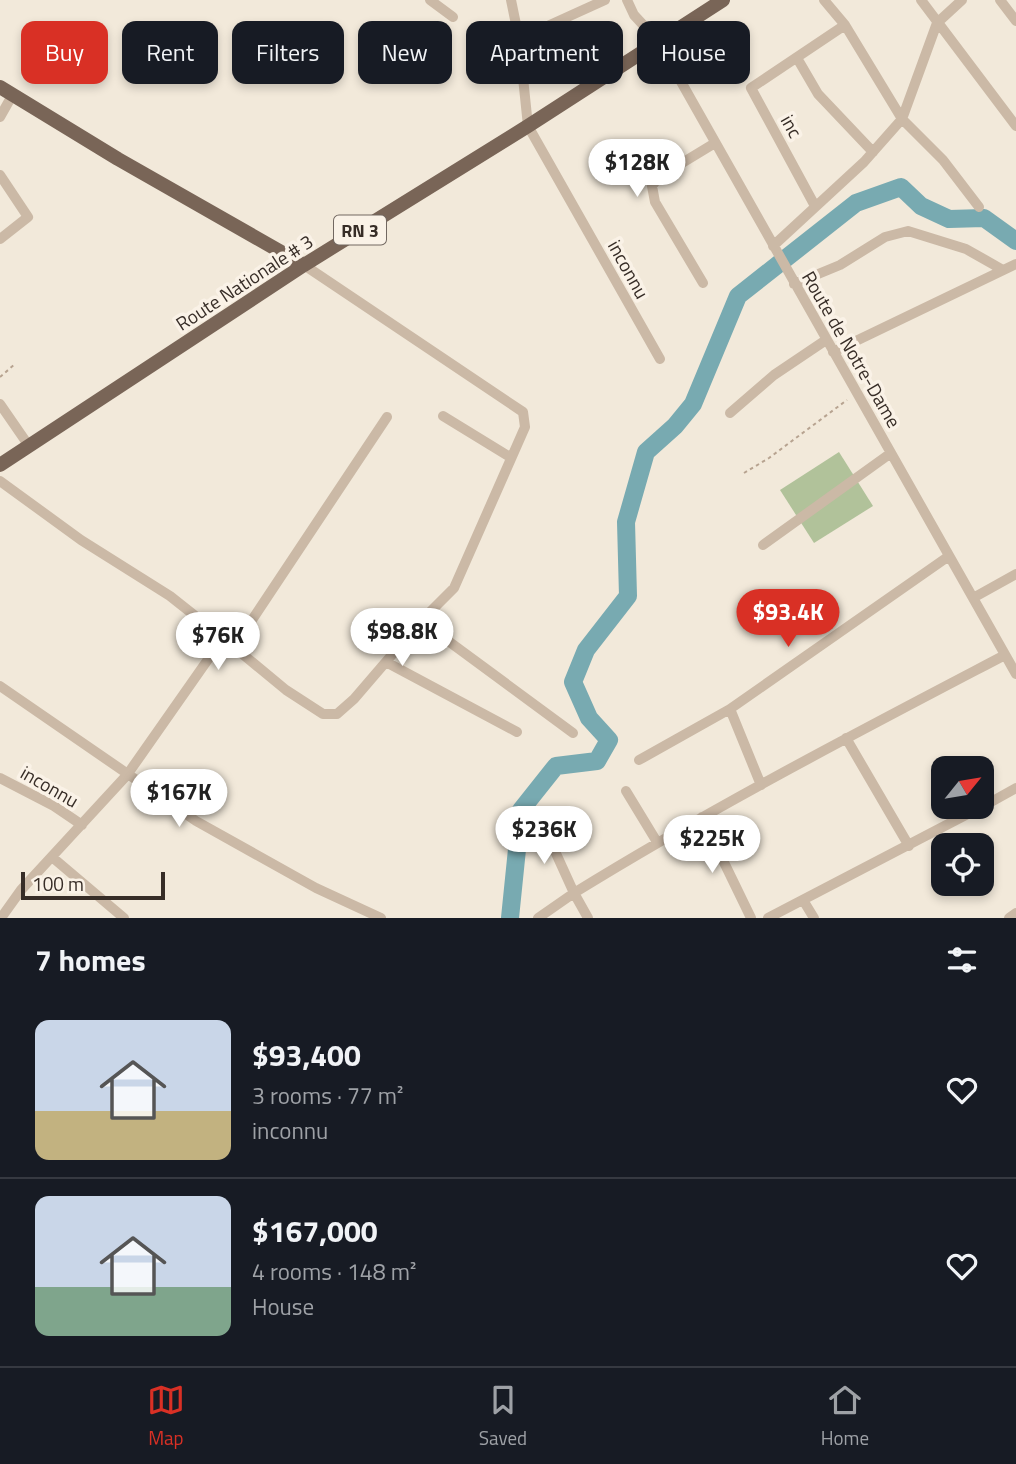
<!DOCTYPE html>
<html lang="en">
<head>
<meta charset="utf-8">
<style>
  body { margin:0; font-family:"Titillium Web",sans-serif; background:#242831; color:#f1f3f6; height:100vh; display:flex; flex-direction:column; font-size:26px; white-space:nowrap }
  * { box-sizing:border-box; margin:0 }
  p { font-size:23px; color:#9ea1a6 }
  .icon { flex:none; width:38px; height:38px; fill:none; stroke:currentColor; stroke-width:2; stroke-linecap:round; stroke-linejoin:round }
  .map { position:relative; height:918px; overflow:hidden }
  .side { display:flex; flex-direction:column; background:#171b24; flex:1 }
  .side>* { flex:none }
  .guide { position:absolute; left:21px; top:21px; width:975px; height:63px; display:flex; gap:14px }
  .needle { width:46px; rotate:60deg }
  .tools { position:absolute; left:931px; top:756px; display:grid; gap:14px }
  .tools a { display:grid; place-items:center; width:63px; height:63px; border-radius:14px; background:#171b24; box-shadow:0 4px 10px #0003; font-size:35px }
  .scale { position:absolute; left:21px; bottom:18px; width:144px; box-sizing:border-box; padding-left:7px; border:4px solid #372d27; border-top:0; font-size:19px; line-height:24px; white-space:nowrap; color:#372d27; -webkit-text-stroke:5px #faf2e7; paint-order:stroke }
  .price { position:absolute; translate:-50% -60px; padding:0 16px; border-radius:24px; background:#fff; color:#222; font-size:23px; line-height:46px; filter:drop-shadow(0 2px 4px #0008) }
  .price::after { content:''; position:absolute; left:50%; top:42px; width:21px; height:16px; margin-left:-10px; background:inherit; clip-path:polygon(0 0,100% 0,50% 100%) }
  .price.active { background:#d93025; color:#fff }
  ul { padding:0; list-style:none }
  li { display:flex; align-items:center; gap:21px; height:175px; padding:0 35px }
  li+li { border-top:2px solid #363941 }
  li span { display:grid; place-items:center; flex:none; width:196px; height:140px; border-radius:14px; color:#555 }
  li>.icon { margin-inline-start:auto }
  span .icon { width:84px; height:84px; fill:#fffc; stroke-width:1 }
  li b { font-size:30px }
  h2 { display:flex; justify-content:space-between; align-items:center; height:84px; padding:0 35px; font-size:30px }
  .pill { padding:0 24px; border-radius:14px; background:#171b24; box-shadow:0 4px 10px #0003; font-size:24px; line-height:63px }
  .pill.active { background:#d93025; color:#fff }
  .menu { display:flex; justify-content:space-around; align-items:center; height:98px; border-top:2px solid #363941; background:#171b24; font-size:19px; color:#9ea1a6 }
  .menu a { display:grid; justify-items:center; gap:4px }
  .menu .active { color:#d93025 }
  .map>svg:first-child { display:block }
  .green { fill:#b1c29a }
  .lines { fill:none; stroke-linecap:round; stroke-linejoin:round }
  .river { stroke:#78aab1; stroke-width:18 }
  .path { stroke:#b7a390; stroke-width:2; stroke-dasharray:3.5 3.5; stroke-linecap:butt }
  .minor { stroke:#cbb9a6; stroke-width:10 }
  .major { stroke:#796557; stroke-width:14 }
  .labels { text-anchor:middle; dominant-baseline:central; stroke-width:7; stroke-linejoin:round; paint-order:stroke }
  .shield { fill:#faf2e7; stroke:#726861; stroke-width:2 }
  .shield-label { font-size:18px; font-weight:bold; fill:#372d27 }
  .street-label { font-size:19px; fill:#372d27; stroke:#faf2e7 }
</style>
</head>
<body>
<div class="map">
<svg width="1016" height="918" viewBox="0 0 1016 918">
  <rect width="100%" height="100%" fill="#f2e9da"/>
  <!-- green -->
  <path class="green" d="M839,452l34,54 -59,37 -34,-53z"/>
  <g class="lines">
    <!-- river -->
    <path class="river" d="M510,918l11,-108 35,-44 41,-5 12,-21 -20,-22 -16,-36 13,-32 42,-54 -2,-74 20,-70 29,-26 18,-22 45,-108 118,-93 45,-16 20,19 28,13 35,-1 32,23"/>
    <!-- path -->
    <path class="path" d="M0,377l15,-13
      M744,473l25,-15 78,-58"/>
    <!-- minor -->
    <path class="minor" d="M430,0l23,17
      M511,0l8,39 9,87 132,233
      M627,0l7,15 24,26 358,633
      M824,0l21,25 57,94 41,41 36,47
      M921,0l95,126
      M1000,0l16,21
      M519,39l86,-39
      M797,58l21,36 55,58
      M0,117l13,-23
      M0,175l28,42 -28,22
      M815,206l-64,-118 94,-63
      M773,246l91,-84 38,-43 35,-96 25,-23
      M703,283l-48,-81 -3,-16 7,-9 56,-34
      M794,284l46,-19 45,-28 23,-6 58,18 37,21
      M833,352l183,-88
      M0,404l29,42
      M730,413l44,-38 52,-35
      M443,416l67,41
      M0,481l81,59 89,56 53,42 -96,137 -106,115 -20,28
      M763,545l128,-92
      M973,598l43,-24
      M421,621l152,112
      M223,638l63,52 37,24h14l17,-15 67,-78 33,-33 71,-161 -2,-15 -219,-147
      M234,647l153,-230
      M386,662l131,70
      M0,686l196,135 120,67 65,30
      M846,738l63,108
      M639,760l91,-51
      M0,778l54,28 28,19
      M761,785l-31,-76 219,-153
      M626,791l31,51
      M982,807l34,-19
      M702,817l49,101
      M52,857l72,61
      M803,900l11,18
      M538,918l36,-25 -30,-66
      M588,918l-14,-25c139,-86 286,-162 431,-238
      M768,918l213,-111
      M1009,918l7,-5"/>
    <!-- major -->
    <path class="major" d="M0,87l118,72 186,106
      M0,465l304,-200 224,-139 195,-126"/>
  </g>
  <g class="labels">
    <!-- shield labels -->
    <rect class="shield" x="334" y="215.5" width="52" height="29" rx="5"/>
    <g class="shield-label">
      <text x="360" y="230">RN 3</text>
    </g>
    <!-- street labels -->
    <g class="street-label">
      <text transform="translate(792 126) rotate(61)">inc</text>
      <text transform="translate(629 269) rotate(61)">inconnu</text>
      <text transform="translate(244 282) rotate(-33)">Route Nationale # 3</text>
      <text transform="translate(852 349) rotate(60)">Route de Notre-Dame</text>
      <text transform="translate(50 786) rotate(30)">inconnu</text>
    </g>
  </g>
</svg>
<div class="tools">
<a><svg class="needle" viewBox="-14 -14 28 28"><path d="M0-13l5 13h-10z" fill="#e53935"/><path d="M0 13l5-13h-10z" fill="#9ea1a6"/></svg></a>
<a><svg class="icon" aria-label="locate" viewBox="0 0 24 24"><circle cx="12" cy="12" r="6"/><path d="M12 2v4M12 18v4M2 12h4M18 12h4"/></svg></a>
</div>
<div class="scale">100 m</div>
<b class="price" style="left:637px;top:199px">$128K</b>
<b class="price active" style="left:788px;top:649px">$93.4K</b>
<b class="price" style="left:402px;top:668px">$98.8K</b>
<b class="price" style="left:218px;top:672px">$76K</b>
<b class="price" style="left:179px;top:829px">$167K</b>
<b class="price" style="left:544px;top:866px">$236K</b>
<b class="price" style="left:712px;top:875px">$225K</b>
<div class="guide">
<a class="pill active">Buy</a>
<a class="pill">Rent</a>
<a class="pill">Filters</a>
<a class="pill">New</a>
<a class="pill">Apartment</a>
<a class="pill">House</a>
</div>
</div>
<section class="side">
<h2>7 homes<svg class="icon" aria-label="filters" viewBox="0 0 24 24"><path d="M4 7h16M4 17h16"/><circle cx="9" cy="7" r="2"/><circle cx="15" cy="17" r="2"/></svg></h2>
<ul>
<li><span style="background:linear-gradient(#c9d6e8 65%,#c2b280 0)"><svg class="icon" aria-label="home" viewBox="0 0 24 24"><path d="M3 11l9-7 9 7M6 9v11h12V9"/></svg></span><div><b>$93,400</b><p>3 rooms · 77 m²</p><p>inconnu</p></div><svg class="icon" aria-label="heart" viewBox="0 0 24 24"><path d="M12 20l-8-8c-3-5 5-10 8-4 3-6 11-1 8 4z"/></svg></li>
<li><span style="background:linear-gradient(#c9d6e8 65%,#7fa58c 0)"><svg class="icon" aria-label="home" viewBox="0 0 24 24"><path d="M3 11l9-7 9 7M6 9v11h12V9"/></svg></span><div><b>$167,000</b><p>4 rooms · 148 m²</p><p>House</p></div><svg class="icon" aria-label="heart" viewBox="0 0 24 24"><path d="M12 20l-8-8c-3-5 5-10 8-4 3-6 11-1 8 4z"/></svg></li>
</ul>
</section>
<nav class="menu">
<a class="active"><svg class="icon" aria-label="map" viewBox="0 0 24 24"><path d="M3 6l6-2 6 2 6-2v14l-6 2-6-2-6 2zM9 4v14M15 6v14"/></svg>Map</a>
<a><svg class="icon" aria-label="saved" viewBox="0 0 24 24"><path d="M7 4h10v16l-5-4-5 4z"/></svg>Saved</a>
<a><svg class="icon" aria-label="home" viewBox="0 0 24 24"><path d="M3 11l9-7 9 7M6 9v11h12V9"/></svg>Home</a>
</nav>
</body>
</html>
